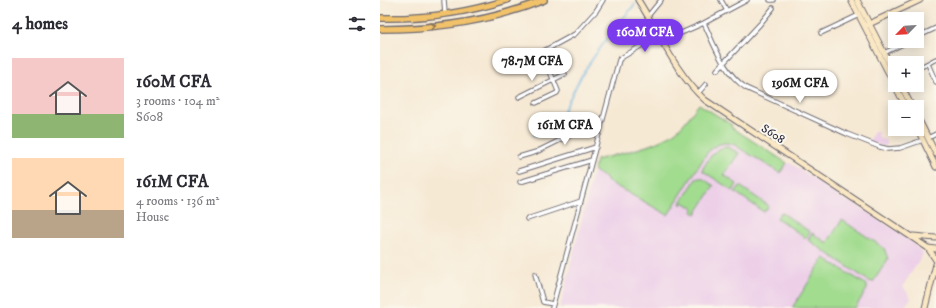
<!DOCTYPE html>
<html lang="en">
<head>
<meta charset="utf-8">
<style>
  body { margin:0; font-family:"IM FELL DW Pica",serif; background:#f7f7f7; color:#2b2b33; height:100vh; display:flex; flex-direction:column; font-size:15px; white-space:nowrap }
  * { box-sizing:border-box; margin:0 }
  p { font-size:13px; color:#7c7c81 }
  .icon { flex:none; width:22px; height:22px; fill:none; stroke:currentColor; stroke-width:2; stroke-linecap:round; stroke-linejoin:round }
  .map { position:relative; flex:1; overflow:hidden }
  .panel { display:flex; flex-direction:column; background:#fff; width:380px }
  .panel>* { flex:none }
  .needle { width:26px; rotate:245deg }
  .controls { position:absolute; left:508px; top:12px; display:grid; gap:8px }
  .controls a { display:grid; place-items:center; width:36px; height:36px; border-radius:0px; background:#fff; box-shadow:0 2px 10px #0003; font-size:20px }
  .price { position:absolute; translate:-50% -34px; padding:0 9px; border-radius:14px; background:#fff; color:#222; font-size:13px; line-height:26px; filter:drop-shadow(0 1px 2px #0008) }
  .price::after { content:''; position:absolute; left:50%; top:24px; width:12px; height:9px; margin-left:-6px; background:inherit; clip-path:polygon(0 0,100% 0,50% 100%) }
  .price.on { background:#7c3aed; color:#fff }
  ul { padding:0; list-style:none }
  li { display:flex; align-items:center; gap:12px; height:100px; padding:0 12px }
  li span { display:grid; place-items:center; flex:none; width:112px; height:80px; border-radius:0px; color:#555 }
  li>.icon { margin-inline-start:auto }
  span .icon { width:48px; height:48px; fill:#fffc; stroke-width:1 }
  li b { font-size:17px }
  h2 { display:flex; justify-content:space-between; align-items:center; height:48px; padding:0 12px; font-size:17px }
  main { display:flex; flex:1; min-height:0 }
  .map>svg:first-child { display:block }
  .built { fill:#edd0e8 }
  .green { fill:#a2dc8f; stroke:#627f65 }
  .lines { fill:none; stroke-linecap:round; stroke-linejoin:round }
  .stream { stroke:#69b3e1; stroke-width:1.5 }
  .street-casing { stroke:#6c6871; stroke-width:5.5 }
  .secondary-casing { stroke:#6c6871; stroke-width:7 }
  .primary-casing { stroke:#6c6871; stroke-width:8 }
  .street { stroke:#fff; stroke-width:3.5 }
  .secondary { stroke:#fae7c3; stroke-width:5 }
  .primary { stroke:#f2c26a; stroke-width:5.5 }
  .oneway { stroke:#8a7252 }
  .labels { text-anchor:middle; dominant-baseline:central; stroke-width:4; stroke-linejoin:round; paint-order:stroke }
  .street-label { font-size:12px; fill:#22223b; stroke:#fbf7ec }
</style>
</head>
<body>
<main>
<section class="panel">
<h2>4 homes<svg class="icon" aria-label="filters" viewBox="0 0 24 24"><path d="M4 7h16M4 17h16"/><circle cx="9" cy="7" r="2"/><circle cx="15" cy="17" r="2"/></svg></h2>
<ul>
<li><span style="background:linear-gradient(#f6c9c9 70%,#8fb573 0)"><svg class="icon" aria-label="home" viewBox="0 0 24 24"><path d="M3 11l9-7 9 7M6 9v11h12V9"/></svg></span><div><b>160M CFA</b><p>3 rooms · 104 m²</p><p>S608</p></div></li>
<li><span style="background:linear-gradient(#ffd9b3 65%,#b9a48a 0)"><svg class="icon" aria-label="home" viewBox="0 0 24 24"><path d="M3 11l9-7 9 7M6 9v11h12V9"/></svg></span><div><b>161M CFA</b><p>4 rooms · 136 m²</p><p>House</p></div></li>
</ul>
</section>
<div class="map">
<svg width="556" height="308" viewBox="0 0 556 308">
  <rect width="100%" height="100%" fill="#fbf7ec"/>
  <filter id="ink" filterUnits="userSpaceOnUse"><feTurbulence type="fractalNoise" baseFrequency=".025" numOctaves="2"/><feDisplacementMap in="SourceGraphic" scale="8" xChannelSelector="R" yChannelSelector="G"/><feConvolveMatrix kernelMatrix="1 2 1 2 8 2 1 2 1" color-interpolation-filters="sRGB"/></filter>
  <filter id="wash" filterUnits="userSpaceOnUse"><feTurbulence type="fractalNoise" baseFrequency=".012" numOctaves="4" result="noise"/><feDisplacementMap in="SourceGraphic" scale="16" xChannelSelector="R" yChannelSelector="G"/><feGaussianBlur stdDeviation="0.9" result="paint"/><feColorMatrix in="noise" values="0 0 0 0 0 0 0 0 0 0 0 0 0 0 0 0 0 1.4 0 .05"/><feComposite in="paint" operator="in"/></filter>
  <g filter="url(#wash)">
    <rect width="100%" height="100%" fill="#f6e9d4"/>
    <!-- built -->
    <path class="built" d="M319,104l33,21 -1,2 58,37 1,-1 10,6 48,33 1,-2 63,41 11,13 -20,32 8,12 -7,10h-344l36,-148 59,-17 17,-9 10,-9z
      M494,131l5,1 -1,6 8,2v7l-17,-5z"/>
    <!-- green -->
    <path class="green" d="M319,104l33,21 -1,2 56,36 -7,10 -47,-29c-11,-3 -18,1 -26,9l-39,62 -61,-34v-2l-13,-8 2,-11c22,-6 58,-13 76,-26 11,-7 19,-20 27,-30z
      M347,147l12,6 -15,22 13,9 -4,7 -30,-20v-3c7,-10 11,-20 24,-21z
      M319,178h3l12,8 -18,28 -4,-2 2,-3 -11,-7 -2,3 -1,-1 16,-25z
      M360,186l29,20 -5,6 -29,-20z
      M401,212l29,20 -4,6 -29,-20z
      M462,220l42,28 4,11 -15,23 -4,-1 -61,-41 4,-7 15,10z
      M444,258l43,27v4l-12,19h-63z"/>
    <g class="lines">
      <!-- stream -->
      <path class="stream" d="M153,135l11,1c17,-11 29,-48 41,-66 15,-23 32,-45 50,-66"/>
    </g>
  </g>
  <g filter="url(#ink)">
    <g class="lines">
      <defs>
        <path id="street" d="M64,0l1,14
          M341,0l6,11
          M390,0h4
          M268,16l13,-16
          M324,23c11,24 20,50 42,65l101,46 33,13 8,2 12,-1 23,-8
          M441,33l38,-18
          M537,37l19,-9
          M283,41l41,-18 43,-23
          M504,53l25,-12
          M548,64l8,18
          M537,69l19,-10
          M337,70l43,-46 13,-16
          M318,93l8,-9
          M139,97l46,-23
          M156,103l21,-10 1,-2 -16,-39 33,-18 21,-23 7,-11
          M548,138l8,-4
          M139,157l17,-5 67,-33
          M139,171l77,-24
          M140,182l72,-22
          M147,219l54,-18
          M155,274l8,28 10,2
          M172,308l67,-248 2,-2 38,-23"/>
        <path id="secondary" d="M258,0c22,34 37,73 67,100l223,148 8,1
          M471,0l55,107
          M477,0l38,74
          M487,25l53,-25
          M521,85l11,22
          M537,116l19,38
          M537,128l19,39
          M533,236l23,2
          M548,248l8,12
          M545,308l11,-44"/>
        <path id="primary" d="M0,18c43,1 86,-5 127,-18
          M0,29c56,0 112,-8 164,-29"/>
      </defs>
      <!-- street casing -->
      <use href="#street" class="street-casing"/>
      <!-- secondary casing -->
      <use href="#secondary" class="secondary-casing"/>
      <!-- primary casing -->
      <use href="#primary" class="primary-casing"/>
      <!-- street -->
      <use href="#street" class="street"/>
      <!-- secondary -->
      <use href="#secondary" class="secondary"/>
      <!-- primary -->
      <use href="#primary" class="primary"/>
    </g>
    <!-- one-way arrows -->
    <defs><path id="oneway-chevron" d="M-2-3.5L2.5 0L-2 3.5" fill="none" stroke-width="1.6" stroke-linecap="round" stroke-linejoin="round"/></defs>
    <use class="oneway" href="#oneway-chevron" transform="translate(53 26) rotate(-6)"/>
  </g>
  <g class="labels">
    <!-- street labels -->
    <g class="street-label">
      <text transform="translate(393 134) rotate(33)">S608</text>
    </g>
  </g>
</svg>
<div class="controls">
<a><svg class="needle" viewBox="-14 -14 28 28"><path d="M0-13l5 13h-10z" fill="#e53935"/><path d="M0 13l5-13h-10z" fill="#7c7c81"/></svg></a>
<a>+</a>
<a>−</a>
</div>
<b class="price on" style="left:265px;top:53px">160M CFA</b>
<b class="price" style="left:152px;top:82px">78.7M CFA</b>
<b class="price" style="left:420px;top:104px">196M CFA</b>
<b class="price" style="left:185px;top:146px">161M CFA</b>
</div>
</main>
</body>
</html>
